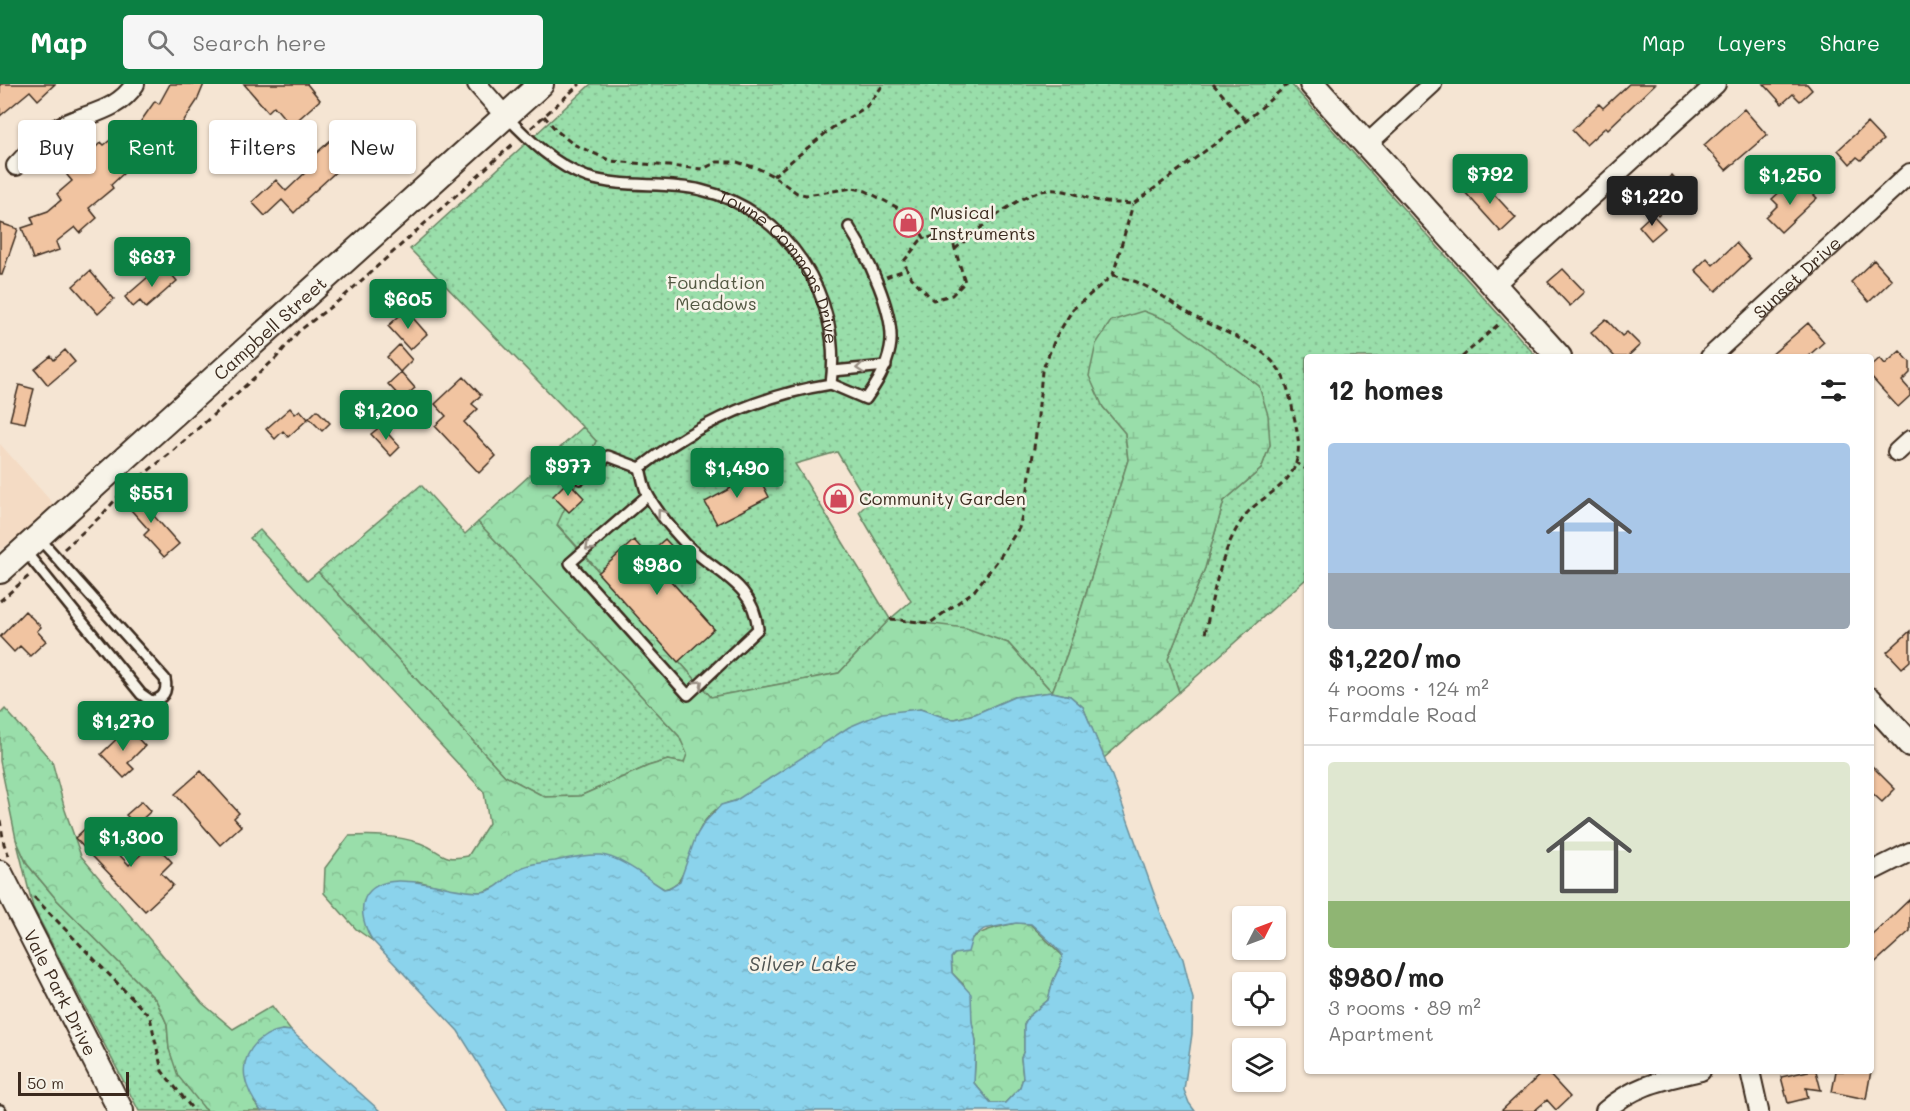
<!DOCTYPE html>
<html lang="en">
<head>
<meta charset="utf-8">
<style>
  body { margin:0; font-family:Mali,sans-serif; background:#f6f6f6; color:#222; height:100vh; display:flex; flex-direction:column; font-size:22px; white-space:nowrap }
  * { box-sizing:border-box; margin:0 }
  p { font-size:20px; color:#767676 }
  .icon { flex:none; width:33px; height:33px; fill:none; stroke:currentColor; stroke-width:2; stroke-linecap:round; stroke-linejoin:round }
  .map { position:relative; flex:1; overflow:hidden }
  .drawer { position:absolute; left:1304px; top:270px; width:570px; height:720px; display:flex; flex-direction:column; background:#fff; border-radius:6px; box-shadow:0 2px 4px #0004 }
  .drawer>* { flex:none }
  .guide { position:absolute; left:18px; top:36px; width:570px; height:54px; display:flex; gap:12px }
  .needle { width:39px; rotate:48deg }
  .tools { position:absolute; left:1232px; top:822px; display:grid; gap:12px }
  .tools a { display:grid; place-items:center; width:54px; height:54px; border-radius:6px; background:#fff; box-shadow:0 2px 4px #0004; font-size:30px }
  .scale { position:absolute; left:18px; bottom:15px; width:111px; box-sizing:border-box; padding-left:6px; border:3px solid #3b2a1e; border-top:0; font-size:16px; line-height:21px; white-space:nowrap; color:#3b2a1e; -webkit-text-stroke:4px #f7f3e8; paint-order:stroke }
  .price { position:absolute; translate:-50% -51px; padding:0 14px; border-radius:6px; background:#0b8043; color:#fff; font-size:20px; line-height:39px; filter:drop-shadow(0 2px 3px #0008) }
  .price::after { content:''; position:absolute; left:50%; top:36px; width:18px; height:14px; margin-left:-9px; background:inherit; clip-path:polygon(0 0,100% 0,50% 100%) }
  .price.selected { background:#222; color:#fff }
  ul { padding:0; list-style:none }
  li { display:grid; align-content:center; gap:12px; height:318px; padding:0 24px }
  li+li { border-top:2px solid #e0e0e0 }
  li span { display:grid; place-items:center; height:186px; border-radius:6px; color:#555 }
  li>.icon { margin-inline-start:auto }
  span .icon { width:108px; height:108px; fill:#fffc; stroke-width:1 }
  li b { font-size:26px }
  h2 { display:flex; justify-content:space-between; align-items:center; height:72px; padding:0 24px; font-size:26px }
  .pill { padding:0 21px; border-radius:6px; background:#fff; box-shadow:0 2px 4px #0004; font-size:21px; line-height:54px }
  .pill.selected { background:#0b8043; color:#fff }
  header { display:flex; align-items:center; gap:36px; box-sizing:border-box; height:84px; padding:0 30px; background:#0b8043; color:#fff }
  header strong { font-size:28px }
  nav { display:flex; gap:33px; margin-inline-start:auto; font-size:21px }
  .search { width:420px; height:54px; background:#f6f6f6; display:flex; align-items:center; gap:15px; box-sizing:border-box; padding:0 21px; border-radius:6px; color:#767676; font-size:22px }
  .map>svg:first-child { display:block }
  .built { fill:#f4dbc4 }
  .grass { fill:url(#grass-dots); stroke:#6a8464; stroke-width:1.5; fill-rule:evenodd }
  .forest { fill:url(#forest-crowns); stroke:#6a8464; stroke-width:1.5 }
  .wetland { fill:url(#wetland-marsh); stroke:#6a8464; stroke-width:1.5 }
  .water { fill:url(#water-ripples); stroke:#6b8f9a; stroke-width:1.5; fill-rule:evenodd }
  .building { fill:#f1c4a1; stroke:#3b2a1e; stroke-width:1.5 }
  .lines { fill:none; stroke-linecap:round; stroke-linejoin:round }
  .lane-casing { stroke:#3b2a1e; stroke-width:14 }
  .street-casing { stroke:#3b2a1e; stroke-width:22 }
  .secondary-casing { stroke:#3b2a1e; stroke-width:28 }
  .path { stroke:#3b2a1e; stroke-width:3; stroke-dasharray:6 4.5; stroke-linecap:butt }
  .lane { stroke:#f7f3e8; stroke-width:9 }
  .street { stroke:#f7f3e8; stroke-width:18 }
  .secondary { stroke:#f7f3e8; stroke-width:24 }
  .oneway { stroke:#998e83 }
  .labels { text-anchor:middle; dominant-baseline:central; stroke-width:5; stroke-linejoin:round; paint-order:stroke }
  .poi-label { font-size:18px; fill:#3b2a1e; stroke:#f7f3e8; text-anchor:start }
  .street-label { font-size:18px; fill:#3b2a1e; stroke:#f7f3e8 }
  .park-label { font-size:18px; fill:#525741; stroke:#f7f3e8 }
  .water-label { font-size:20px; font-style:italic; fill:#4f5452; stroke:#f7f3e8 }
</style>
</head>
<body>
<header>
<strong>Map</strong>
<div class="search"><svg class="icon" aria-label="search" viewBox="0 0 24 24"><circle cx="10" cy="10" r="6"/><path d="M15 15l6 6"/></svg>Search here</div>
<nav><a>Map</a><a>Layers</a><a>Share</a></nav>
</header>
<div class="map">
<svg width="1910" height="1027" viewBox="0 0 1910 1027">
  <defs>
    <pattern id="grass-dots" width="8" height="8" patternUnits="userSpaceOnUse" patternTransform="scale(1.5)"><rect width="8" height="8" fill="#99deaa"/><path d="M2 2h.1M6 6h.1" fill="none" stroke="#85bf92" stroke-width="1.8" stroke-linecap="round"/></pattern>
    <pattern id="forest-crowns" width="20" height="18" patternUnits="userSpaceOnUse" patternTransform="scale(1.5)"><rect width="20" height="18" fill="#99deaa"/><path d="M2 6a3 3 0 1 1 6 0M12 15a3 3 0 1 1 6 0" fill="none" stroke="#85bf92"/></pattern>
    <pattern id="wetland-marsh" width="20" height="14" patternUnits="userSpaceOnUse" patternTransform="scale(1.5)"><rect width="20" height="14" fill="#99deaa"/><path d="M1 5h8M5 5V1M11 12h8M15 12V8" fill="none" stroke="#85bf92"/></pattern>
    <pattern id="water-ripples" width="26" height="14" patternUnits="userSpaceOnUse" patternTransform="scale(1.5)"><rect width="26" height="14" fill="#8bd3ec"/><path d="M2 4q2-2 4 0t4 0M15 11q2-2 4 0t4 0" fill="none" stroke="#79b5ca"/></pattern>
  </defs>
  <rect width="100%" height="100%" fill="#f5e5d3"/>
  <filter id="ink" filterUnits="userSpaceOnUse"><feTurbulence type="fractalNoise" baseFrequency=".0167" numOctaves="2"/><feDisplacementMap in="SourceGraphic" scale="12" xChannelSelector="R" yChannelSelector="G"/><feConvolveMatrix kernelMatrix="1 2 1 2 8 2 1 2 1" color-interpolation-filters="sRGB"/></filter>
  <g filter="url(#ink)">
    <!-- built -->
    <path class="built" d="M0,360l57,64 -57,42z"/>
    <!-- grass -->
    <path class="grass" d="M591,0h700l246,273h-231v222l-127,113 -11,-33 37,-91 19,-67 37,-32 9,-24 -11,-59 -41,-29 -115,50 22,26 3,27 -61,194 -15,38 -44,-49 -118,-24 -51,54 -128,24 -154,-173 39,-83 -186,-192zM837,368l31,51 -9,9 52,89 -21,18 -95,-155z
      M421,401l44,49 13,-12 201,214 9,18 -4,9 -16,-3 -20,6 -68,30 -35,1 -40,-21 -187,-204z
      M16,755l11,25 30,36 99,100 11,24 2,25 35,59 4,3h-69l-106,-204z"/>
    <!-- forest -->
    <path class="forest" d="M583,343l13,14 -39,84 154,172 128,-24 51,-54 76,9 42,15 44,49 -38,5 -39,17 -20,5 -9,-1 -26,-9 -185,92c-4,1 -10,2 -14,5 -29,18 -26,49 -41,73 -3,5 -10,9 -16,10l-45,-28 -96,6 -27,20 -13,5 -24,-1 -42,-10 -49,52 5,8 -17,-12 -32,-36 1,-25 24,-32c24,-1 47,-1 71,7 23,8 20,19 48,13l21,-33 -5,-31 -234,-254 10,-8 47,51 11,-9 187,204 40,21 35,-1 68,-30 20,-6 16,3 3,-9 -8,-18 -201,-214z
      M5,625l47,52 13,49 16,46 121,147 31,26 39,-23 19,25 -9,-1 -28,72 7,9h-53l-4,-3 -26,-32 -9,-27 -2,-25 -11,-24 -99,-100 -30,-36 -11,-25 -16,-78v-47z
      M1016,839l14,1 32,31 -1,9 -8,17 -5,19 -20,17 -4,8v25l-3,8 2,20 -3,9 -15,16h-14l-17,-20 2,-42 -12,-56 -12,-12 -1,-15c21,-25 35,-29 65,-35z"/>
    <!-- wetland -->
    <path class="wetland" d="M1143,227l29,11 87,64 9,29 2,30 -9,24 -37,32 -19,67 -37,91 11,33 -75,66 -21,-51 -13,-11 -18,-4 15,-38 61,-194 -3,-27 -22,-26 -14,-31 7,-32 15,-23z"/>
    <!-- water -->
    <path class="water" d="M1052,608l18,4 13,11 29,69 51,143 20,40 10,40 -1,35 -8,56 5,13 6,8h-687l-50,-80 -85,-90c-8,-12 -14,-30 -8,-43 17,-35 86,-5 116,-6 18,-1 27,-19 42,-25 9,-4 22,-5 32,-6 14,-3 31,-7 45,-6 20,1 48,24 64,34l5,-1 11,-7 16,-45 8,-13 17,-18 14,-4 114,-74 33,-14 38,-4 26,9 9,1 20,-5 39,-17zM1016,839l15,1 22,20 9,10 -1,10 -8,17 -5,19 -20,17 -4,8v25l-3,8 2,20 -3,9 -15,16h-14l-17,-20 2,-42 -4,-19 -1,-28 -19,-21 -1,-15 3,-4 14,-2 4,-14 12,-9z
      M282,946l9,1 89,80h-119c-16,-22 -26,-47 -4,-69 9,-7 14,-10 25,-12z"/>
    <!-- building -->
    <path class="building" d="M0,0h55l-17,16 -8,-9 -30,25z
      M170,0h34l-7,17 -30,45 2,3 -21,19 -8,-10 -29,27 2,3 -24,20 8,10 -17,15 -5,-6 -19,15 3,8 -26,9 -11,-31 12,-4 -3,-7 17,-6 13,-11 -4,-6 15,-13 -5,-6 25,-22 -1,-1 10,-10 3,3 25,-20 5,6 21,-30 4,3z
      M244,0h63l13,16 -29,26 -17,-20 -6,6z
      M1629,0h26l-47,45 -2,-2 -20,18 -14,-15 27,-26 4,4z
      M1764,0h43l5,6 -12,11 -7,-7 -11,10z
      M1744,25l23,26 -41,35 -22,-25z
      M1867,39l16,17 -22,20 -4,-3 -7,7 -12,-14z
      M333,54l18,20 -45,41 1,1 -13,13 -12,-13 -17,16 -13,-14 24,-22 10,11 20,-19 -4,-6z
      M1672,91l19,21 -11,10 -5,-7 -17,16 -14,-16z
      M1479,94l37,40 -15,14 -37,-41z
      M1802,99l15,15 -36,34 -15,-15 12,-12 -6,-6 14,-13 6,7z
      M1652,130l13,14 -14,12 -12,-14z
      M0,139l18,6 -16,46h-2z
      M1736,159l14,16 -34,32 -21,-21 12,-12 6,7z
      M1874,176l18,20 -23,22 -18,-20z
      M163,180l14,17 -31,27 -6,-7 -7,6 -8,-10z
      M1563,185l22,23 -15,14 -22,-24z
      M90,187l24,28 -16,15 -25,-28z
      M406,226l21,24 -17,16 -22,-24z
      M1606,235l16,17 5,-4 13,13 -13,12h-12l-24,-25z
      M1808,239l16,19 -17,15h-38z
      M399,261l13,15 -12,12 -13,-15z
      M65,266l10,12 -27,23 -13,-16 16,-13 3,4z
      M1900,267l10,11v11l-8,8 8,9v6l-12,11 -28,-31v-9l10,-9 5,6z
      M401,288l14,16 -13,11 -14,-15z
      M464,293l17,18 -9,9 6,5 -14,13 32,34 -17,17 -44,-47 11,-10 -11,-12z
      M19,301l15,4 -9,34 -15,-3z
      M290,324l5,6 5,-4 8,9 -20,18 -5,-6 -8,8 -9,-10z
      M317,326l13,13 -8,8 -13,-13z
      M381,342l19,21 -9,9 -20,-22z
      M757,390l12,23 -52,27 -12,-22z
      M568,397l16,17 -15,14 -16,-16z
      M135,405l21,24 -2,3 25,28 -15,13 -20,-22 5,-5 -27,-30z
      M665,455l23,25 -18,16 44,49 -36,33 -80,-89 36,-33 13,15z
      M25,527l16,16 -4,4 9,10 -16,15 -10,-10 -6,6 -14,-15z
      M1910,547v30l-8,7 -15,-16z
      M128,644l17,18 -17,17 6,6 -10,9 -23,-24z
      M1870,680l25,25 -13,13 -12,-11z
      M201,687l38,42 -5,5 7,8 -21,19 -45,-51z
      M142,717l9,10 -15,14 -10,-10z
      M90,740l39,41 25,-22 18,19 -11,11 12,12 -28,26 -70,-73z
      M1910,815v32l-40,36v-30z
      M1544,987h2l24,26 -14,13 -9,-10 -13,11h-33z
      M1808,987h8l5,19 -15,-2 2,10 -20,5 -7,-26z
      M1836,987h35l-5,28 -34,-7z"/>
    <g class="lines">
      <defs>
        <g id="lane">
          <path id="s1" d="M507,33c22,23 49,49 80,60 37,12 77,4 114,13 86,20 142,106 130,194 -70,11 -135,40 -191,84 2,7 3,16 6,23 9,19 25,37 39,52 29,30 68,38 73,86l-70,66 -118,-132 78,-68"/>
          <path d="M833,287l53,-5"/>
          <path d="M831,300l35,15c11,-16 20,-30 24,-50 7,-33 -23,-94 -41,-122"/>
          <path d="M580,395l28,-23 32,12"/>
          <path d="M25,467l116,143 10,7c12,-2 17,-9 14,-22l-127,-142"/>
          <path d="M0,1026l1,1"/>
        </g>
        <g id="street">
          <path d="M477,0l28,32"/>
          <path d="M1366,61l66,-61"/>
          <path d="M16,82c12,-12 23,-27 38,-36 28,-17 62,-16 81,-46"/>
          <path d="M1494,201l222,-201"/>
          <path id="s2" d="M1710,273l200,-184"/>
          <path d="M1897,368l13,-12"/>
          <path d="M1870,788l40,-20"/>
          <path d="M1750,987l9,40"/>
          <path d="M1605,1027c29,-26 59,-31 96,-40"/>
        </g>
        <g id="secondary">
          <path d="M1312,0l247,273"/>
          <path id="s3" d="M0,487l541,-487"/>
          <path d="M1870,616l40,44"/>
          <path id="s4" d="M0,789l121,238"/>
        </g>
      </defs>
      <!-- lane casing -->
      <use href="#lane" class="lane-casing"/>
      <!-- street casing -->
      <use href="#street" class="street-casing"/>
      <!-- secondary casing -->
      <use href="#secondary" class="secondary-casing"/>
      <!-- path -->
      <path class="path" d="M1213,0l33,37
        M544,32l13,15 16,13 38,17 92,8 14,-7h20l20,6 16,8 24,17 9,2 47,-7 13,3 34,18 13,11 12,19 -5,2 -16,20 5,14 24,25 19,-5 13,-13 -13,-43 -12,-5 -15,5
        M531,44l49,-44
        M773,92l59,-48 34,-21 18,-23
        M955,165c24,-19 70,-63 101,-59 16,1 30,9 45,11 10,2 21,2 32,3l113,-83 42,-37
        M1113,191c10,3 21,5 30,10 17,8 31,20 47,29 29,18 73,28 91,59 7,13 10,28 13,43 4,19 8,36 -1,54 -11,21 -36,29 -49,47 -23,32 -31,78 -39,117
        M886,193l21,-8
        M1462,273l39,-35
        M1295,378l11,7
        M64,465l38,-34 21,-24 49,-39 104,-94 23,-27 42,-32 174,-157
        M0,517l30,-26
        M890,535l40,4 44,-32 24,-31 21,-32 8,-33 10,-68 5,-56 14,-34 17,-28 40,-34 20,-71
        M0,736l4,24 5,12
        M34,813l116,120 12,54 32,40"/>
      <!-- lane -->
      <use href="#lane" class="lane"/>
      <!-- street -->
      <use href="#street" class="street"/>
      <!-- secondary -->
      <use href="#secondary" class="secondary"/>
    </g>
    <!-- one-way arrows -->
    <defs><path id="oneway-chevron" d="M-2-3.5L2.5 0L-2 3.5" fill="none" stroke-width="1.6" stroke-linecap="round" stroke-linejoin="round" transform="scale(1.5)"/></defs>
    <g class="oneway">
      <use href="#oneway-chevron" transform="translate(860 284) rotate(175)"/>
      <use href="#oneway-chevron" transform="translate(661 429) rotate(-127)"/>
      <use href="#oneway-chevron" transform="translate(589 463) rotate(139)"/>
      <use href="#oneway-chevron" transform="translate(699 600) rotate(-43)"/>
    </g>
  </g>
  <!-- icons -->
  <defs>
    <symbol id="shop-ring" viewBox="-11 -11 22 22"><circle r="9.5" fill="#f7f3e8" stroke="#d1495b" stroke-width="1.5"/><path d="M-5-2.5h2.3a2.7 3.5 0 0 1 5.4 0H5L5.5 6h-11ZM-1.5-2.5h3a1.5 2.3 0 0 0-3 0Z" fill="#d1495b"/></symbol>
  </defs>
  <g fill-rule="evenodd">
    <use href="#shop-ring" x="892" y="122" width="33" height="33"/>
    <use href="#shop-ring" x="822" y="398" width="33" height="33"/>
  </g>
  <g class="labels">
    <!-- poi labels -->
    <g class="poi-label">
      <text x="930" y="128">Musical<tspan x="930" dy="21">Instruments</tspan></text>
      <text x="859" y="414">Community Garden</text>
    </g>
    <!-- street labels -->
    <g class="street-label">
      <text stroke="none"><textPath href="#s1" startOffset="333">Towne Commons Drive</textPath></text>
      <text stroke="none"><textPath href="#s2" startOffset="118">Sunset Drive</textPath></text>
      <text stroke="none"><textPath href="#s3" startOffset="363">Campbell Street</textPath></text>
      <text stroke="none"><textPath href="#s4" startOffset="134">Vale Park Drive</textPath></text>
    </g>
    <!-- park labels -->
    <g class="park-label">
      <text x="716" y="198">Foundation<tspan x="716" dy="21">Meadows</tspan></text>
    </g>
    <!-- water labels -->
    <g class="water-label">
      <text x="803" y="879">Silver Lake</text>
    </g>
  </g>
</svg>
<div class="tools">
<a><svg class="needle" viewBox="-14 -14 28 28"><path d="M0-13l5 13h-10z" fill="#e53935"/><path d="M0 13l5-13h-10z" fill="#767676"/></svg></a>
<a><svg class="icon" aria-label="locate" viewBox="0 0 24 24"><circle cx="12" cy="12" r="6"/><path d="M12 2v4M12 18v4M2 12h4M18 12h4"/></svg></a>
<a><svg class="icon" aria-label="layers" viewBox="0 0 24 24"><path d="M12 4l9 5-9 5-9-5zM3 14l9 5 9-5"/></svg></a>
</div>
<div class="scale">50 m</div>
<b class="price" style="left:1490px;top:121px">$792</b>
<b class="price" style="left:1790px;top:122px">$1,250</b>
<b class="price selected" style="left:1652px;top:143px">$1,220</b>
<b class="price" style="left:152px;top:204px">$637</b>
<b class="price" style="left:408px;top:246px">$605</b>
<b class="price" style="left:386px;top:357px">$1,200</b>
<b class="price" style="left:568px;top:413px">$977</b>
<b class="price" style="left:737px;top:415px">$1,490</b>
<b class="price" style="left:151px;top:440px">$551</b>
<b class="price" style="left:657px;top:512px">$980</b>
<b class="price" style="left:123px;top:668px">$1,270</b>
<b class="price" style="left:131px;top:784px">$1,300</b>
<div class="guide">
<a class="pill">Buy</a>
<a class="pill selected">Rent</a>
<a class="pill">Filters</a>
<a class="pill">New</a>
</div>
<section class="drawer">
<h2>12 homes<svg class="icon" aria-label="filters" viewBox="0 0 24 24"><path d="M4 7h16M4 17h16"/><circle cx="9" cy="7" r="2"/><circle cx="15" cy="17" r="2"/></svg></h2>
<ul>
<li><span style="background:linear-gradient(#a9c7e8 70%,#9aa5b1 0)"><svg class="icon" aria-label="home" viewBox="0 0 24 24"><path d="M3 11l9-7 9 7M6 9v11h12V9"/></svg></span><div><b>$1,220/mo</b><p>4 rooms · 124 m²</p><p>Farmdale Road</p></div></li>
<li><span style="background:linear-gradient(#dfe7d0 75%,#8fb573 0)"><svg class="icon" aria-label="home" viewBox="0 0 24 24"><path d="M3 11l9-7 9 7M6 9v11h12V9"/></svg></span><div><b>$980/mo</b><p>3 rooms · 89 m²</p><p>Apartment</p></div></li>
</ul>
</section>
</div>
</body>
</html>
